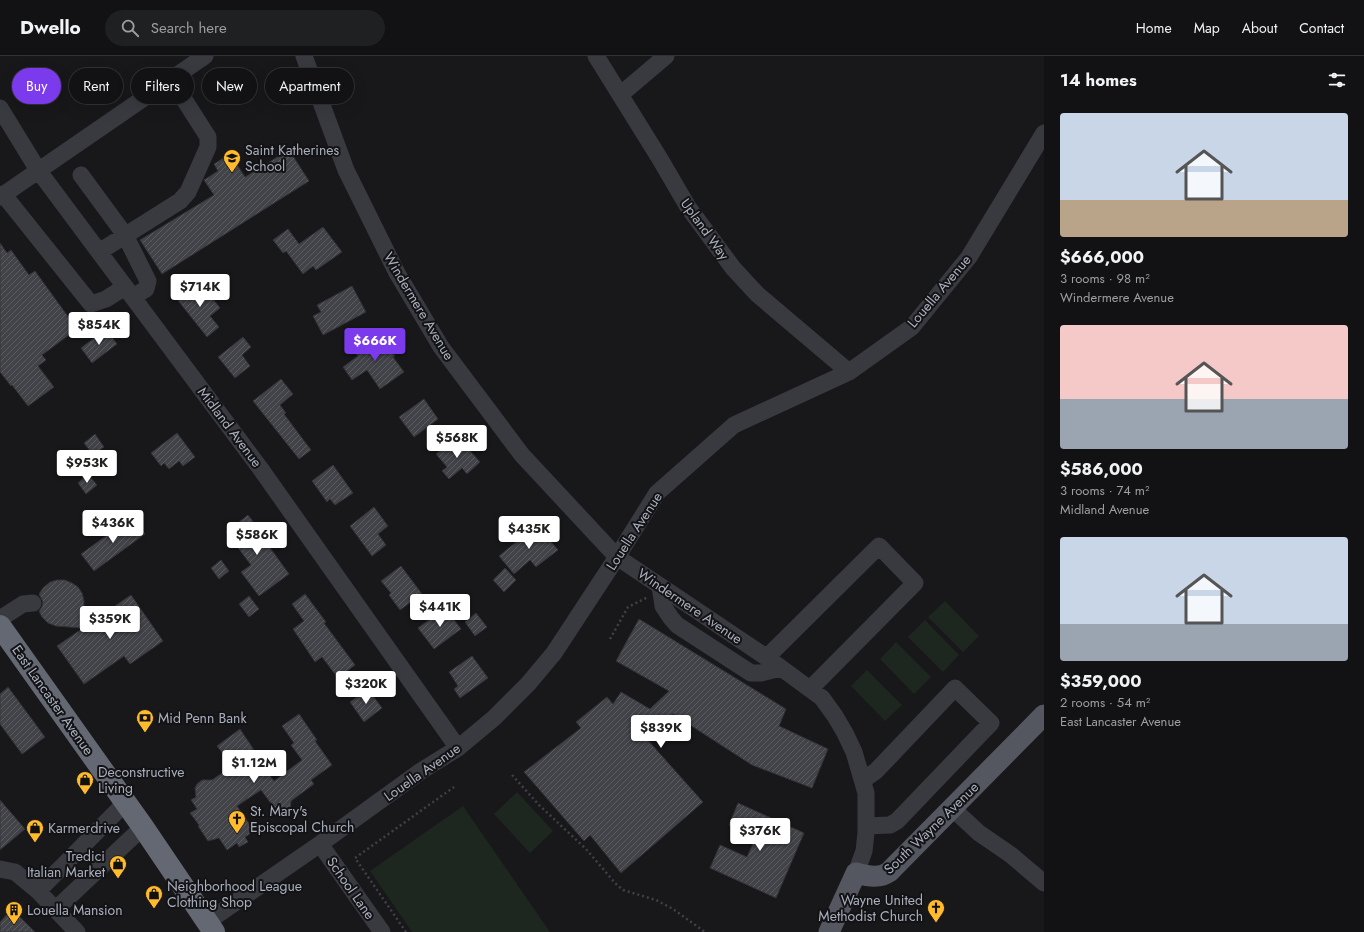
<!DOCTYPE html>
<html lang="en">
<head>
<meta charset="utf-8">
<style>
  body { margin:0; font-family:Jost,sans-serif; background:#1f2022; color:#f1f3f6; height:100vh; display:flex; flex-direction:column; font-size:15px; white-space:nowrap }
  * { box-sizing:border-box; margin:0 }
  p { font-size:13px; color:#9c9ea0 }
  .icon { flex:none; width:22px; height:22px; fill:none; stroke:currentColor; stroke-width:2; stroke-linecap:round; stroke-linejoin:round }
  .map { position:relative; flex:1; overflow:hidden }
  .side { display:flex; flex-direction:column; background:#121214; width:320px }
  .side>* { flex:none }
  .banner { position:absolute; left:12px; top:12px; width:380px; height:36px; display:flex; gap:8px }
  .price { position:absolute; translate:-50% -34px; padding:0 9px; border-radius:4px; background:#fff; color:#222; font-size:13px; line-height:26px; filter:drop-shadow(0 1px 2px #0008) }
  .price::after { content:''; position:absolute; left:50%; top:24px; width:12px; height:9px; margin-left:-6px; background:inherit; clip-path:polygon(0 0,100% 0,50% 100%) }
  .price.current { background:#7c3aed; color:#fff }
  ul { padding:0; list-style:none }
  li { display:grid; align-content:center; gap:8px; height:212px; padding:0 16px }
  li span { display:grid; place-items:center; height:124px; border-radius:4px; color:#555 }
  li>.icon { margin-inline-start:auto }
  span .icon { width:72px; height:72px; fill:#fffc; stroke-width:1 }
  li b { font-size:17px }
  h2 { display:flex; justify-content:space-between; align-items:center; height:48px; padding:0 16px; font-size:17px }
  .chip { padding:0 14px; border-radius:18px; background:#121214; box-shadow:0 4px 16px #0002,0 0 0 1px #313234; font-size:14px; line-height:36px }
  .chip.current { background:#7c3aed; color:#fff }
  header { display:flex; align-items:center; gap:24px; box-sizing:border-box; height:56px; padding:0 20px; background:#121214; border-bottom:1px solid #313234 }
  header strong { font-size:19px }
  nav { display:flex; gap:22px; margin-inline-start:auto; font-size:14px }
  .search { width:280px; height:36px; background:#1f2022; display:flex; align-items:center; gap:10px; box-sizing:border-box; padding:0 14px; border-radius:22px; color:#9c9ea0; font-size:15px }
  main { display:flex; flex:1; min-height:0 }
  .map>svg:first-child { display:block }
  .pitch { fill:#1d261f }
  .building { fill:url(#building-hatch); stroke:#323237 }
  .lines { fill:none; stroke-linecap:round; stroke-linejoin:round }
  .path { stroke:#3f4147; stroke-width:2.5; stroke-dasharray:2 3; stroke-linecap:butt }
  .minor { stroke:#393a40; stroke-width:17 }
  .major { stroke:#54575f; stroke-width:21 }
  .highway { stroke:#646872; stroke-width:22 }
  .labels { text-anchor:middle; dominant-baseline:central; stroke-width:4; stroke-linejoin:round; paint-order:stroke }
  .poi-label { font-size:14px; fill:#a9afbc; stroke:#131316; text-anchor:start }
  .street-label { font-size:14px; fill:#a9afbc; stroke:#131316 }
</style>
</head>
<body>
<header>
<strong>Dwello</strong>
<div class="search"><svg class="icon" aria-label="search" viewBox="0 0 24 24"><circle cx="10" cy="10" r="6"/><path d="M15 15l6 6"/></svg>Search here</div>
<nav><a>Home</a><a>Map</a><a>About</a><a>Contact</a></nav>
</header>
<main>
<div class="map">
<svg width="1044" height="876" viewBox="0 0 1044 876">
  <defs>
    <pattern id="building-hatch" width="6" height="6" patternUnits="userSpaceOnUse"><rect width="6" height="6" fill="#424348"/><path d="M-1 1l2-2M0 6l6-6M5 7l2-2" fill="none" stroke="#5a5c60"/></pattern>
  </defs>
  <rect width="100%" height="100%" fill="#18181b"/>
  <!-- pitch -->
  <path class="pitch" d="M945,545l34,35 -16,16 -35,-35z
    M925,564l34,35 -16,17 -35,-35z
    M896,586l35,35 -17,17 -34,-35z
    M867,614l35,35 -17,16 -34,-35z
    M517,736l36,39 -23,22 -36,-39z
    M463,750l87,126h-138l-42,-61z"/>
  <!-- building -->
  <path class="building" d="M289,94l20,31 -147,93 -22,-34 74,-45 -10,-15 14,-9 -4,-7 16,-10 15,23z
    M323,171l19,25 -26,18 -3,-4 -10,8 -17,-23 -3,2 -10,-13 15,-11 11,15z
    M0,187l7,10 4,-3 18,25 6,-4 42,58 -35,26 4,5 -8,6 16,21 -26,19 -16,-21 -1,1 -11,-14z
    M194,227l5,6 4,-3 17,22 -10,8 9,11 -12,10 -31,-39z
    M352,230l14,26 -43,23 -10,-19 8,-4 -4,-7z
    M106,273l11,15 -25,19 -11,-15z
    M377,275l18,25 -2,1 11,15 -24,17 -13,-19 -15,10 -9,-13 15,-11 -4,-5 10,-7 -2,-2z
    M243,281l8,10 -9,8 8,11 -15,12 -17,-21z
    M281,323l12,15 -13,11 6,8 -2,1 27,36 -12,9 -46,-58z
    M424,343l14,20 -24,18 -15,-20z
    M177,377l18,24 -12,9 -4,-5 -10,8 -5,-6 -3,3 -10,-13z
    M95,378l9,13 -11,8 -9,-12z
    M453,384l6,7 4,-4 17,19 -13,12 -5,-6 -13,11 -7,-8 5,-4 -11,-13z
    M333,409l20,28 -18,12 -5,-6 -3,3 -15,-21z
    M88,418l9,11 -11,9 -8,-11z
    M374,451l14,19 -10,8 8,11 -14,11 -22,-30z
    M248,459l17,22 -2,1 26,36 -30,22 -18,-24 10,-7 -25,-33z
    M132,461l13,17 -51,37 -13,-17z
    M537,469l21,25 -22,17 -6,-7 -16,14 -15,-18z
    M221,504l8,11 -10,8 -8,-11z
    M401,510l21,28 -22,16 -11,-15 2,-2 -10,-12z
    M505,512l11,12 -12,12 -11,-12z
    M57,524h8l7,3 6,4 4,6 2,8 -1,27 -27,-2 -8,-3 -6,-6 -3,-6 3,-4 1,-5 -4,-8 4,-6 7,-6z
    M305,538l21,28 -2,1 31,42 -17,13 -16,-21 -7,5 -22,-33 11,-8 -12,-17z
    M131,539l32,46 -33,23 -6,-8 -40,28 -27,-38z
    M249,540l10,13 -10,8 -10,-13z
    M445,552l16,21 -27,20 -16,-21z
    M476,557l11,14 -12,9 -10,-14z
    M639,563l147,90 -7,17 49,23 -16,39 -60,-23 -79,-51 -28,23 58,65 -82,71 -31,-38 -6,6 -60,-69 57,-44 -5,-6 31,-25 6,7 8,-12 29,17 19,-18 -53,-30z
    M472,600l16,22 -28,20 -6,-9 4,-3 -9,-14z
    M8,631l37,50 -23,17 -22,-30v-30z
    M368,633l14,19 -18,14 -14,-20z
    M299,658l18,26 -2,1 17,24 -21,15 3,4 -23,17 -1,11 -5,4 -6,-2 -18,-24 -24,16 17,25 -9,6 3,5 -9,5 -2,-4 -10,7 -8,-12 -11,3 -10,-15 1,-1 -9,-12 7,-4 -6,-9 5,-3 -1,-9 2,-4 5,-4h10l20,-14 -15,-20 23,-17 18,27 -2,1 18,24 28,-21 -11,-15 3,-2 -12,-17z
    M0,744l25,29 -25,21z
    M738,747l66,30 -28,65 -66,-30 10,-23 27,12 9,-20 -27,-12z
    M12,853l23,23h-35v-10z"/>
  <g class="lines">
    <!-- path -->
    <path class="path" d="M610,583l18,-32 20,-10
      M512,719l27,30 47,44 30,35 7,6 33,10 17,9 32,23
      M406,876l-51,-74 99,-71"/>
    <!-- minor -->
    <path class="minor" d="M304,0l42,114 51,103 44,74 81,108 95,102 152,102 53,39 13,18 10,17 9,19 12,41v40l-2,18 -8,22
      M596,0l64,103 28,48 45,61 24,26 92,78
      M620,39l46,-39
      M0,52l38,62 222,298 198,280
      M81,119l44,60 23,46 -2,8 -13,8
      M3,138l88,110 15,-5 19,-12
      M0,141l205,-141
      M99,196l81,-51 8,-9 20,-45v-10l-37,-58
      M660,530l3,20 8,12 6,7 74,48h10l20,-5
      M0,563l23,-15 10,-1
      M767,601l112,-111 36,37 -105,106
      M863,724l13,-9 79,-83 36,35 -94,98 -7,4 -24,1
      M952,752l27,25 32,22 33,28
      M320,788l62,88
      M0,813l15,3 23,19 39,41
      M38,835l88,-89
      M56,853l87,-82
      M207,866l113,-78 101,-73 37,-23 36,-30 34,-34 26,-31 63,-96 40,-64 77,-68 115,-53 63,-45 57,-70 75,-124"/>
    <!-- major -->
    <path class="major" d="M829,876l27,-59c12,3 23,6 33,-1l155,-157"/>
    <!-- highway -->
    <path class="highway" d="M0,570l143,201 71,105"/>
  </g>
  <!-- icons -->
  <defs>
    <symbol id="school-pin" viewBox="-11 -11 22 30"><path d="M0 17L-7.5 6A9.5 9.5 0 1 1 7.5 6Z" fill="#ffbb2c" stroke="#131316"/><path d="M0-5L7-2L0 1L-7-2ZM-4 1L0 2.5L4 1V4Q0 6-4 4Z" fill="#111"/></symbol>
    <symbol id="bank-pin" viewBox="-11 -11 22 30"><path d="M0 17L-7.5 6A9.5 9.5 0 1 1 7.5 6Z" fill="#ffbb2c" stroke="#131316"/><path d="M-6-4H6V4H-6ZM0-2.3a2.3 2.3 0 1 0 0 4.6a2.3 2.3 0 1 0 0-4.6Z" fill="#111"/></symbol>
    <symbol id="shop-pin" viewBox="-11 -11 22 30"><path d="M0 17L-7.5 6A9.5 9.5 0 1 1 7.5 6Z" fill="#ffbb2c" stroke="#131316"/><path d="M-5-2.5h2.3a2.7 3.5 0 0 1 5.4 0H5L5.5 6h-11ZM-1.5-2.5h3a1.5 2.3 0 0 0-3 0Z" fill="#111"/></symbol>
    <symbol id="church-pin" viewBox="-11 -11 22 30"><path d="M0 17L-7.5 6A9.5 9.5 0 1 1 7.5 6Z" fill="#ffbb2c" stroke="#131316"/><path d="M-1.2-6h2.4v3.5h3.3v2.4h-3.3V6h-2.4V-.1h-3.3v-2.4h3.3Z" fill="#111"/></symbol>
    <symbol id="building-pin" viewBox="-11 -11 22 30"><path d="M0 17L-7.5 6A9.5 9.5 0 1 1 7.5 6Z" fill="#ffbb2c" stroke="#131316"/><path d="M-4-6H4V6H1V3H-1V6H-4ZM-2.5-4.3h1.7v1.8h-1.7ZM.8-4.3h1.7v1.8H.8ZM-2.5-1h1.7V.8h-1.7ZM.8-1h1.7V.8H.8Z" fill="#111"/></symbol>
  </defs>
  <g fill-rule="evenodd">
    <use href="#school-pin" x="222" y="92" width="20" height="27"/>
    <use href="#bank-pin" x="135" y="652" width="20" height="27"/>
    <use href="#shop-pin" x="75" y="714" width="20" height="27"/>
    <use href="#church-pin" x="227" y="753" width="20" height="27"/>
    <use href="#shop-pin" x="25" y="762" width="20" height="27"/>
    <use href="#shop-pin" x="108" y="798" width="20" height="27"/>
    <use href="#shop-pin" x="144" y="828" width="20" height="27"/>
    <use href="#church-pin" x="926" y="842" width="20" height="27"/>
    <use href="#building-pin" x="4" y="844" width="20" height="27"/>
  </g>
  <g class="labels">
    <!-- poi labels -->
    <g class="poi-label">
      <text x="245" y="94">Saint Katherines<tspan x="245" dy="16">School</tspan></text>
      <text x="158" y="662">Mid Penn Bank</text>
      <text x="98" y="716">Deconstructive<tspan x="98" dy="16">Living</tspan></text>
      <text x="250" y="755">St. Mary's<tspan x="250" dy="16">Episcopal Church</tspan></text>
      <text x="48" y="772">Karmerdrive</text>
      <text x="105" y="800" text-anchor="end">Tredici<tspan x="105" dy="16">Italian Market</tspan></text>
      <text x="167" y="830">Neighborhood League<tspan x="167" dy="16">Clothing Shop</tspan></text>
      <text x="923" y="844" text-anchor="end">Wayne United<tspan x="923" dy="16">Methodist Church</tspan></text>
      <text x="27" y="854">Louella Mansion</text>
    </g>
    <!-- street labels -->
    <g class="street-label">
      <text transform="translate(705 173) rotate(54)">Upland Way</text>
      <text transform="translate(939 235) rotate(-50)">Louella Avenue</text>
      <text transform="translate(419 250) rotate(59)">Windermere Avenue</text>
      <text transform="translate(230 371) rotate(53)">Midland Avenue</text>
      <text transform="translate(634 475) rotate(-57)">Louella Avenue</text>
      <text transform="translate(690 550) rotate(34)">Windermere Avenue</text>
      <text transform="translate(53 644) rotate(55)">East Lancaster Avenue</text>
      <text transform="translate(422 716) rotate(-35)">Louella Avenue</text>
      <text transform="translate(931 772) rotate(-44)">South Wayne Avenue</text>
      <text transform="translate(351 832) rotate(55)">School Lane</text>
    </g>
  </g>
</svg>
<b class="price" style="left:200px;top:252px">$714K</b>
<b class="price" style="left:99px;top:290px">$854K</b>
<b class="price current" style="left:375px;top:306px">$666K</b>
<b class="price" style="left:457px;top:403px">$568K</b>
<b class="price" style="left:87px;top:428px">$953K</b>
<b class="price" style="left:113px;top:488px">$436K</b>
<b class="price" style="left:529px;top:494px">$435K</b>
<b class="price" style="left:257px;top:500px">$586K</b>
<b class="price" style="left:440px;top:572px">$441K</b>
<b class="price" style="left:110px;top:584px">$359K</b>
<b class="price" style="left:366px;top:649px">$320K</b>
<b class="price" style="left:661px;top:693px">$839K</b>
<b class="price" style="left:254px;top:728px">$1.12M</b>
<b class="price" style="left:760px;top:796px">$376K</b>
<div class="banner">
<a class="chip current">Buy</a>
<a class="chip">Rent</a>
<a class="chip">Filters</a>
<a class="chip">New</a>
<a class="chip">Apartment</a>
</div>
</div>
<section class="side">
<h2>14 homes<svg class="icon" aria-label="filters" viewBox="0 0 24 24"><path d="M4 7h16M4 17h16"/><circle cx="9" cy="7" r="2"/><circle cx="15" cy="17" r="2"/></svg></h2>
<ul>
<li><span style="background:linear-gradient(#c9d6e8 70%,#b9a48a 0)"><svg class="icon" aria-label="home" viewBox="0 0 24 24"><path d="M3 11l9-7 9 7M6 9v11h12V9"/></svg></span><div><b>$666,000</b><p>3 rooms · 98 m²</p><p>Windermere Avenue</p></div></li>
<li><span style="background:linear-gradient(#f6c9c9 60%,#9aa5b1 0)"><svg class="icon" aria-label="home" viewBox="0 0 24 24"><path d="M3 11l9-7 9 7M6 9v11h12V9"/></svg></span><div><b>$586,000</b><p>3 rooms · 74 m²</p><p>Midland Avenue</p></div></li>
<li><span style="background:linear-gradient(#c9d6e8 70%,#9aa5b1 0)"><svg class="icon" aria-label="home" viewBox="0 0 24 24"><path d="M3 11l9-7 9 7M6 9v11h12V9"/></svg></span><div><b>$359,000</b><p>2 rooms · 54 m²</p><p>East Lancaster Avenue</p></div></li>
</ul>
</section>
</main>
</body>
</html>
